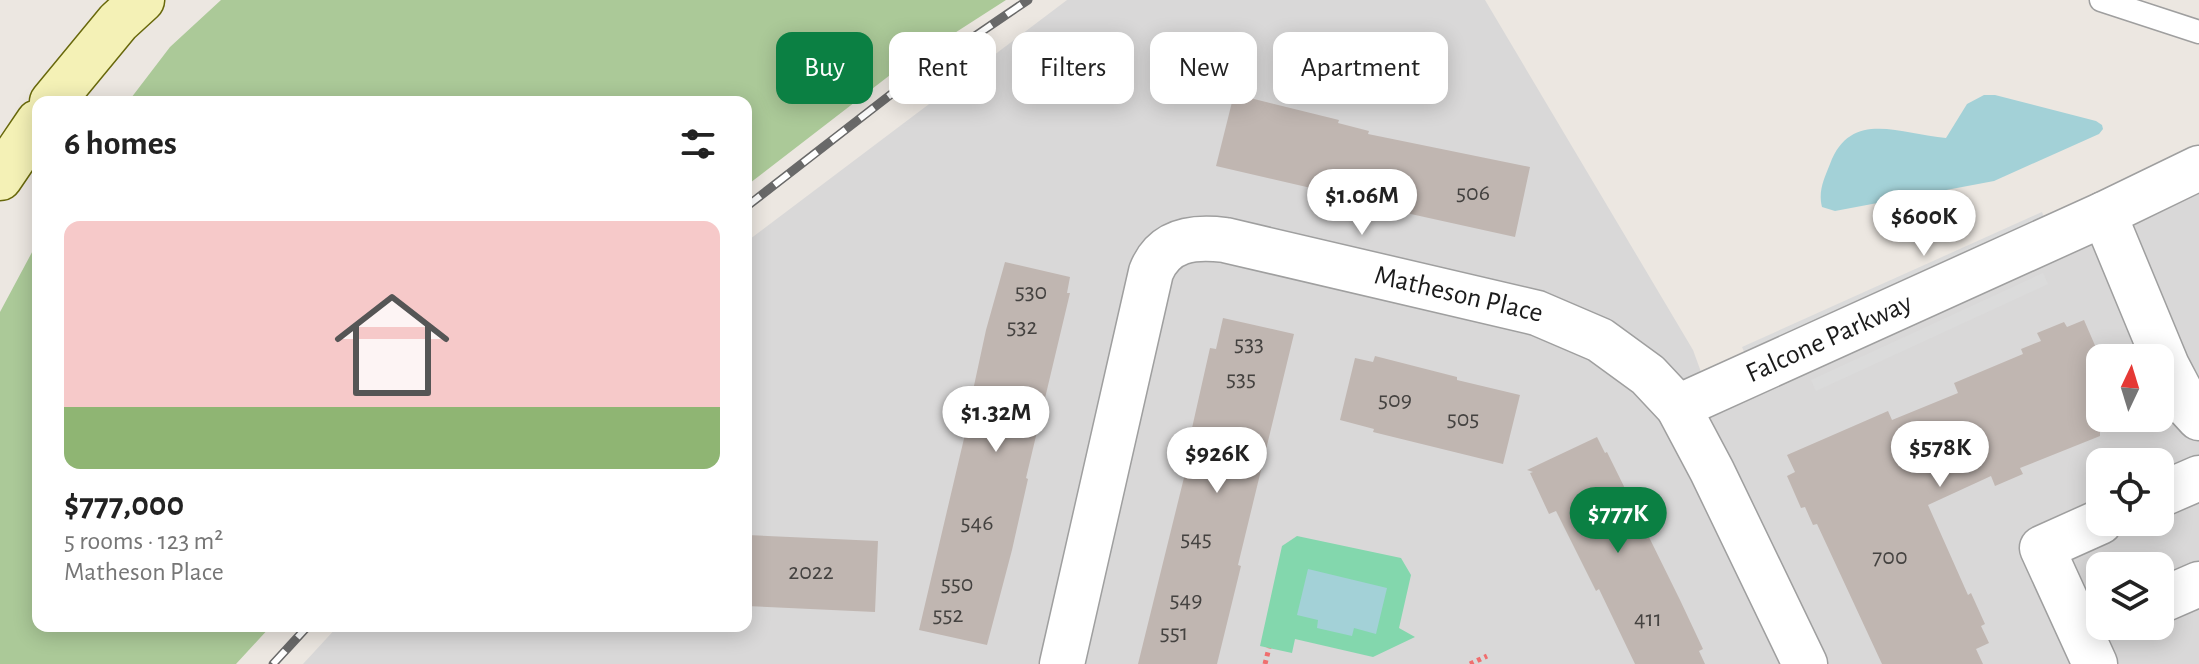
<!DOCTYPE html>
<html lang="en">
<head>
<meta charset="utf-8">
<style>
  body { margin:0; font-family:"Alegreya Sans",sans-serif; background:#f2f2f2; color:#222; height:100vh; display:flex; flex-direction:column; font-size:30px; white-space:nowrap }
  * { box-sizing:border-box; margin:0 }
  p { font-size:26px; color:#767676 }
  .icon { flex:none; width:44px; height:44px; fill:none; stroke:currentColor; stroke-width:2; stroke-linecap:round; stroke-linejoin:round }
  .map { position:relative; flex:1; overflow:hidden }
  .sheet { position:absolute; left:32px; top:96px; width:720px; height:536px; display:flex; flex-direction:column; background:#fff; border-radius:16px; box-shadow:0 4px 20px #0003 }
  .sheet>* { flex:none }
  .guide { position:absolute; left:776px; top:32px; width:760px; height:72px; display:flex; gap:16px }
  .needle { width:52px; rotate:4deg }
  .buttons { position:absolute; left:2086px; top:344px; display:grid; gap:16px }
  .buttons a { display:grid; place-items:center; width:88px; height:88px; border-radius:16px; background:#fff; box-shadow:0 4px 20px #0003; font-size:40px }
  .price { position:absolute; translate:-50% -68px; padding:0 18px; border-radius:28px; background:#fff; color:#222; font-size:26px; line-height:52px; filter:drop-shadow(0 2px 4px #0008) }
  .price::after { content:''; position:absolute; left:50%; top:48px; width:24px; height:18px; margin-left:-12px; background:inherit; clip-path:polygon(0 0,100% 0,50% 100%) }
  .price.current { background:#0b8043; color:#fff }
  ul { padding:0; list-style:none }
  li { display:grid; align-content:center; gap:16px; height:424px; padding:0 32px }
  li+li { border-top:2px solid #e0e0e0 }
  li span { display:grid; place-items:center; height:248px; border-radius:16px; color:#555 }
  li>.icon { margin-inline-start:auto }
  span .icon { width:144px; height:144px; fill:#fffc; stroke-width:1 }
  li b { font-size:34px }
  h2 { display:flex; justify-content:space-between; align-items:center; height:96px; padding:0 32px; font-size:34px }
  .chip { padding:0 28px; border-radius:16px; background:#fff; box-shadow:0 4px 20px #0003; font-size:28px; line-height:72px }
  .chip.current { background:#0b8043; color:#fff }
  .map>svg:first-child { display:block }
  .residential { fill:#d9d8d8; fill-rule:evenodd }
  .forest { fill:#abc998 }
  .pitch { fill:#83d7ad }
  .parking { fill:#dbdbdb }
  .water { fill:#a3d1d7 }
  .building { fill:#c0b6b1 }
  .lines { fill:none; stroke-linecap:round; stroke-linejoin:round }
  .lane-casing { stroke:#9f9f9f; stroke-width:25 }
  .street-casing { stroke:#9f9f9f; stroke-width:47 }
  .secondary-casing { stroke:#68680b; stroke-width:47 }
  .path { stroke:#f06e6e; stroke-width:5; stroke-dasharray:4 4; stroke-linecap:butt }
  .lane { stroke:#fff; stroke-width:22 }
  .street { stroke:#fff; stroke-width:44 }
  .secondary { stroke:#f4f1b6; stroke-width:44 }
  .rail-casing { stroke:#696969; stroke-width:9 }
  .rail { stroke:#fff; stroke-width:6; stroke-dasharray:18; stroke-linecap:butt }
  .labels { text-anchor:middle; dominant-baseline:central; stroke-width:7; stroke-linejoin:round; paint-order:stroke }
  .number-label { font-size:24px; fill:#444240 }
  .street-label { font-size:28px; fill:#1b1b1b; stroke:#fff }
</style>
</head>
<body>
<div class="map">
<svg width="2199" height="664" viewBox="0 0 2199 664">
  <rect width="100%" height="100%" fill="#ece7e1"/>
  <!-- residential -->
  <path class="residential" d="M1067,0h418l208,350 19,52 487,-211v473h-1896l35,-38h408v-384zM2100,358h60v60h-60zM2100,462h60v60h-60zM2100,566h60v60h-60z"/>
  <!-- forest -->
  <path class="forest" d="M221,0h785l-112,72 -148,114v-84h-618l42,-55z
    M38,241v385h233l-35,38h-236v-352z"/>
  <!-- pitch -->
  <path class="pitch" d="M1297,536l104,22 10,17 -12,53 16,9 -42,20 -78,-18 -3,14 -32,-7 22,-100z"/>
  <!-- parking -->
  <path class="parking" d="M2042,212l4,11 -299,135 -5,-11z
    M2043,273l5,11 -232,107 -5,-11z"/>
  <!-- water -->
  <path class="water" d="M1984,95h11l101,26 6,4 1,4 -4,5 -105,47 -159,30 -13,-4c-4,-16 2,-28 8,-43 21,-56 72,-29 116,-26l21,-34z
    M1308,569l79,19 -11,46 -22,-6 -2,8 -35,-8 1,-8 -21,-5z"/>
  <!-- building -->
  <path class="building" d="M1234,94l105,26 -1,3 31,8 -1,3 162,33 -15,70 -136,-30 1,-3 -164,-38z
    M1005,262l65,15 -3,16h3l-44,185 2,1 -16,71 -25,95 -68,-15 55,-234 -2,-1 14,-65z
    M1223,318l71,16 -56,231 3,1 -24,98h-79l58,-235 -4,-1 18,-80 6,1z
    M2084,320l16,37v79l-80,32 3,6 -28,12 -4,-10 -63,29 40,90 3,-2 14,31 -4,2 8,17 -13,6 7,15h-101l-65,-140 -4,1 -8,-18 -4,1 -14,-32 8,-4 -8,-17 101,-44 4,9 66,-27 -4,-10 69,-29 -2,-5 20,-8 -4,-8 27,-11 3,5z
    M1375,356l82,21v3l63,15 -17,69 -130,-32 1,-3 -34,-9 15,-62 18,4z
    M1597,437l8,16 2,-1 73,148 23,49 -4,2 6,13h-70l-36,-75 -3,2 -40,-80 -7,3 -19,-41 3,-1 -6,-2z
    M746,535l132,6 -3,71 -129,-6z"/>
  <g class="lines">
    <defs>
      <path id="lane" d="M2101,0l98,32"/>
      <g id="street">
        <path d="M2104,214l63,152 21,40 11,12"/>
        <path id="s1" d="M1678,407l426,-193 95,-46"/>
        <path d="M2160,495l39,-17"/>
        <path d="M2160,601l39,-17"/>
        <path id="s2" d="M1062,664l89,-392c13,-33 43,-36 74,-32l312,73 63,27 48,35 30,32 34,64 93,193"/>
        <path d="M2095,664l-53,-116 58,-26"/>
      </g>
      <path id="secondary" d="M52,102l66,-80 24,-22
        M0,178l38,-56"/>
    </defs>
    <!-- lane casing -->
    <use href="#lane" class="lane-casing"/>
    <!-- street casing -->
    <use href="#street" class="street-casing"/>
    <!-- secondary casing -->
    <use href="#secondary" class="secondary-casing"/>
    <!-- path -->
    <path class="path" d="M1265,664l4,-16
      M1470,664l17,-8"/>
    <!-- lane -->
    <use href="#lane" class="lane"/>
    <!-- street -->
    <use href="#street" class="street"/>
    <!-- secondary -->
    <use href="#secondary" class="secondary"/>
    <defs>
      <path id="rail" d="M746,207l157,-122 125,-85
        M273,664l35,-38"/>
    </defs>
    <!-- rail casing -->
    <use href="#rail" class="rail-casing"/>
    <!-- rail -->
    <use href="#rail" class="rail"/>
  </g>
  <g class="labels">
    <!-- number labels -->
    <g class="number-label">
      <text x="1473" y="193">506</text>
      <text x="1031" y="292">530</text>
      <text x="1022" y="327">532</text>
      <text x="1249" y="344">533</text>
      <text x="1241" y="379">535</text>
      <text x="1395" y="400">509</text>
      <text x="1463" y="419">505</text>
      <text x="977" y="523">546</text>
      <text x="1196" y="539">545</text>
      <text x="1890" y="557">700</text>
      <text x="811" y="572">2022</text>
      <text x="957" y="584">550</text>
      <text x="1186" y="600">549</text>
      <text x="948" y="615">552</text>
      <text x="1648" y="619">411</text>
      <text x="1174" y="633">551</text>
    </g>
    <!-- street labels -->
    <g class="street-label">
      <text stroke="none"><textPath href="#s2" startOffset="730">Matheson Place</textPath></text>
      <text stroke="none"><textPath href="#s1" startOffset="166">Falcone Parkway</textPath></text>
    </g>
  </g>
</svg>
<div class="buttons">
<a><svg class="needle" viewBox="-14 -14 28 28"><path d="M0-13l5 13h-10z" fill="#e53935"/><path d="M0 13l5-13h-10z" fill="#767676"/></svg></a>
<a><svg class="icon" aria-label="locate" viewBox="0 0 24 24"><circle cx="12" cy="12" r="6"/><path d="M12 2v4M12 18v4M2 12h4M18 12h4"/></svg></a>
<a><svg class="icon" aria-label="layers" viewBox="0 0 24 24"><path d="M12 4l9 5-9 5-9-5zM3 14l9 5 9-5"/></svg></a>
</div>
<b class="price" style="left:1362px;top:237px">$1.06M</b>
<b class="price" style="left:1924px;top:258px">$600K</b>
<b class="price" style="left:996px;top:454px">$1.32M</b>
<b class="price" style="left:1940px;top:489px">$578K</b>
<b class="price" style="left:1217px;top:495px">$926K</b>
<b class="price current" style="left:1618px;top:555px">$777K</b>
<div class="guide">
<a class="chip current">Buy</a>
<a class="chip">Rent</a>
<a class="chip">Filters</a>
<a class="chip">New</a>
<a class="chip">Apartment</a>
</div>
<section class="sheet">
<h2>6 homes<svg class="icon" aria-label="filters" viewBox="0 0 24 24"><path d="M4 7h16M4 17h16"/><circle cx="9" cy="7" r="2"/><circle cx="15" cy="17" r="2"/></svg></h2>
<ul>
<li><span style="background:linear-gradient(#f6c9c9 75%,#8fb573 0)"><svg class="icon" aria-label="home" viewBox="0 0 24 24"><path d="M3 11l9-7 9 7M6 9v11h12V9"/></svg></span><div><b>$777,000</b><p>5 rooms · 123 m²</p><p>Matheson Place</p></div></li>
</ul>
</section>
</div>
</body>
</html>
